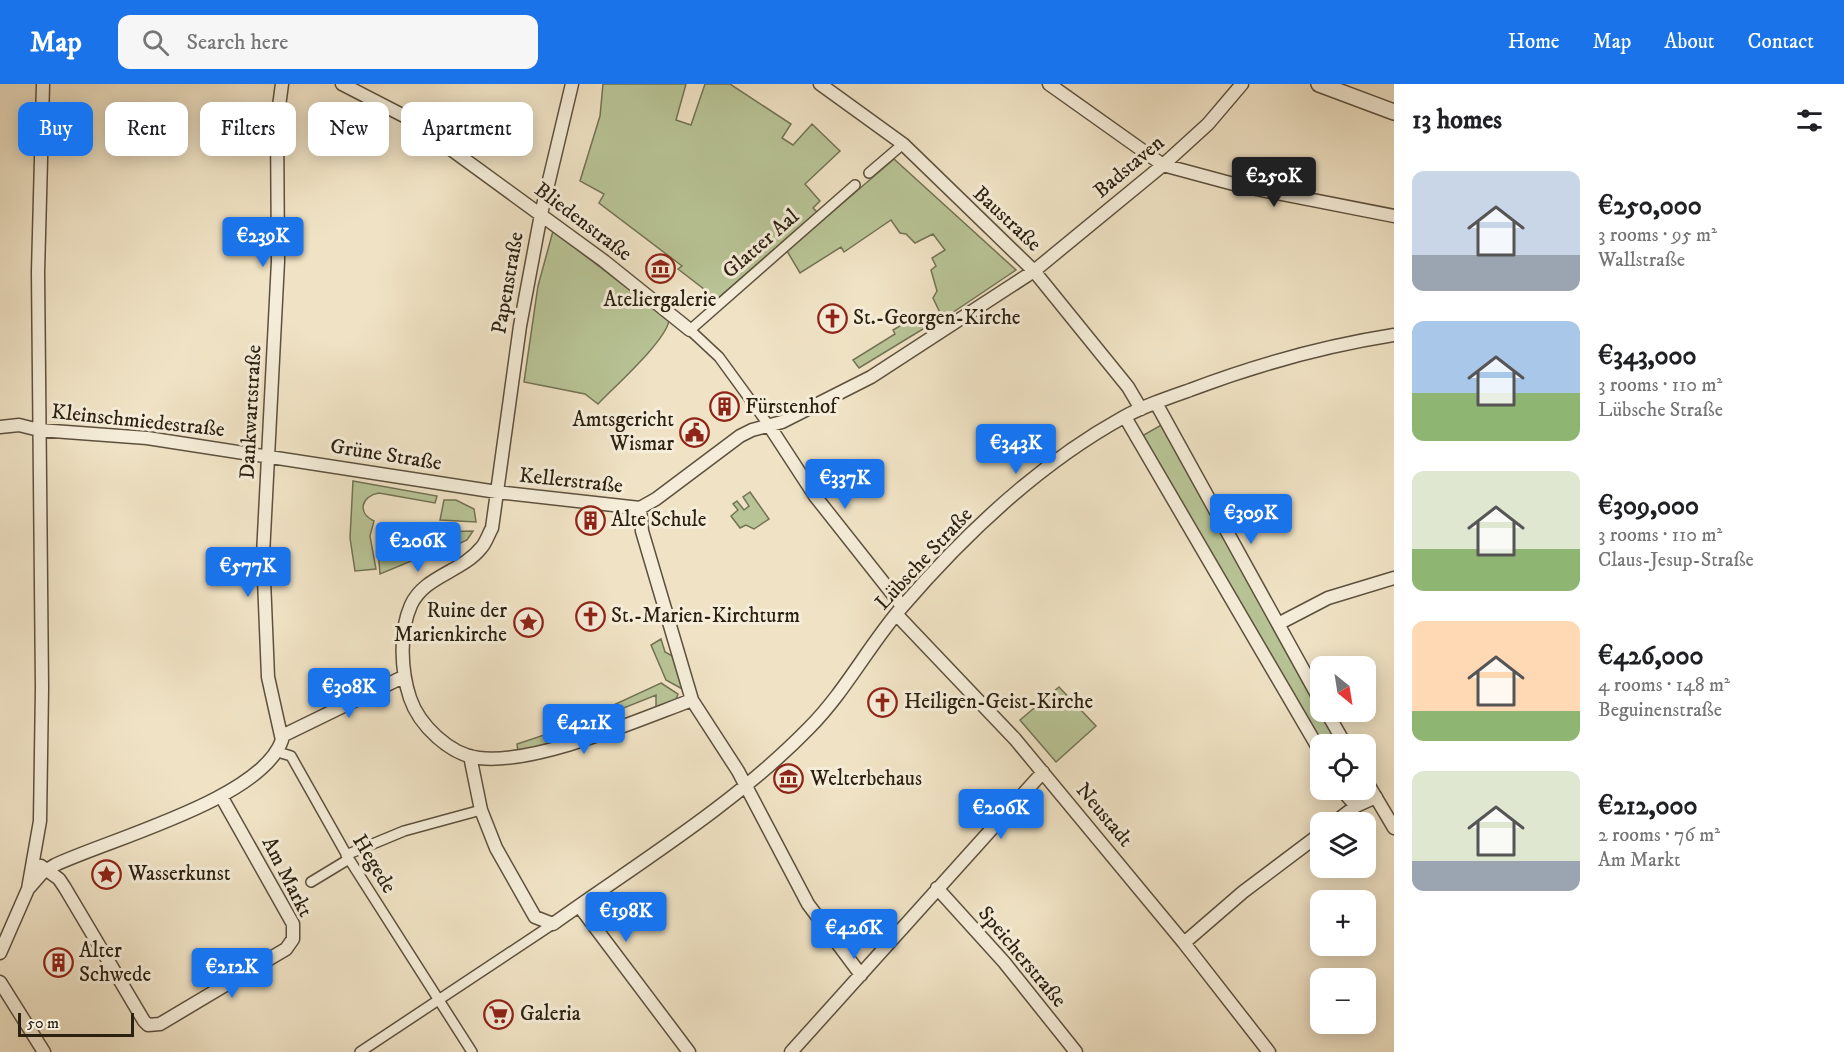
<!DOCTYPE html>
<html lang="en">
<head>
<meta charset="utf-8">
<style>
  body { margin:0; font-family:"IM FELL DW Pica",serif; background:#f6f6f6; color:#202124; height:100vh; display:flex; flex-direction:column; font-size:22px; white-space:nowrap }
  * { box-sizing:border-box; margin:0 }
  p { font-size:20px; color:#757577 }
  .icon { flex:none; width:33px; height:33px; fill:none; stroke:currentColor; stroke-width:2; stroke-linecap:round; stroke-linejoin:round }
  .map { position:relative; flex:1; overflow:hidden }
  .drawer { display:flex; flex-direction:column; background:#fff; width:450px }
  .drawer>* { flex:none }
  .banner { position:absolute; left:18px; top:18px; width:570px; height:54px; display:flex; gap:12px }
  .needle { width:39px; rotate:150deg }
  .fabs { position:absolute; left:1310px; top:572px; display:grid; gap:12px }
  .fabs a { display:grid; place-items:center; width:66px; height:66px; border-radius:12px; background:#fff; box-shadow:0 3px 15px #0003; font-size:30px }
  .scale { position:absolute; left:18px; bottom:15px; width:116px; box-sizing:border-box; padding-left:6px; border:3px solid #2c2011; border-top:0; font-size:16px; line-height:21px; white-space:nowrap; color:#2c2011; -webkit-text-stroke:4px #f5edd9; paint-order:stroke }
  .price { position:absolute; translate:-50% -51px; padding:0 14px; border-radius:6px; background:#1a73e8; color:#fff; font-size:20px; line-height:39px; filter:drop-shadow(0 2px 3px #0008) }
  .price::after { content:''; position:absolute; left:50%; top:36px; width:18px; height:14px; margin-left:-9px; background:inherit; clip-path:polygon(0 0,100% 0,50% 100%) }
  .price.current { background:#222; color:#fff }
  ul { padding:0; list-style:none }
  li { display:flex; align-items:center; gap:18px; height:150px; padding:0 18px }
  li span { display:grid; place-items:center; flex:none; width:168px; height:120px; border-radius:12px; color:#555 }
  li>.icon { margin-inline-start:auto }
  span .icon { width:72px; height:72px; fill:#fffc; stroke-width:1 }
  li b { font-size:26px }
  h2 { display:flex; justify-content:space-between; align-items:center; height:72px; padding:0 18px; font-size:26px }
  .tag { padding:0 21px; border-radius:12px; background:#fff; box-shadow:0 3px 15px #0003; font-size:21px; line-height:54px }
  .tag.current { background:#1a73e8; color:#fff }
  header { display:flex; align-items:center; gap:36px; box-sizing:border-box; height:84px; padding:0 30px; background:#1a73e8; color:#fff }
  header strong { font-size:28px }
  nav { display:flex; gap:33px; margin-inline-start:auto; font-size:21px }
  .search { width:420px; height:54px; background:#f6f6f6; display:flex; align-items:center; gap:15px; box-sizing:border-box; padding:0 21px; border-radius:12px; color:#757577; font-size:22px }
  main { display:flex; flex:1; min-height:0 }
  .map>svg:first-child { display:block }
  .green { fill:#b8c496; stroke:#727254; stroke-width:1.5 }
  .water { fill:#9fbbbf; stroke:#717d79; stroke-width:1.5 }
  .lines { fill:none; stroke-linecap:round; stroke-linejoin:round }
  .pedestrian-casing { stroke:#5d513e; stroke-width:12 }
  .minor-casing { stroke:#5d513e; stroke-width:15 }
  .tertiary-casing { stroke:#5d513e; stroke-width:18 }
  .pedestrian { stroke:#f5edd9; stroke-width:9 }
  .minor { stroke:#f5edd9; stroke-width:12 }
  .tertiary { stroke:#f5edd9; stroke-width:15 }
  .labels { text-anchor:middle; dominant-baseline:central; stroke-width:6; stroke-linejoin:round; paint-order:stroke }
  .street-label { font-size:21px; fill:#2c2011; stroke:#f5edd9 }
  .poi-label { font-size:21px; fill:#2c2011; stroke:#f5edd9; text-anchor:start }
</style>
</head>
<body>
<header>
<strong>Map</strong>
<div class="search"><svg class="icon" aria-label="search" viewBox="0 0 24 24"><circle cx="10" cy="10" r="6"/><path d="M15 15l6 6"/></svg>Search here</div>
<nav><a>Home</a><a>Map</a><a>About</a><a>Contact</a></nav>
</header>
<main>
<div class="map">
<svg width="1394" height="968" viewBox="0 0 1394 968">
  <rect width="100%" height="100%" fill="#f0e3c5"/>
  <filter id="stains"><feTurbulence type="fractalNoise" baseFrequency=".00333" numOctaves="4"/><feColorMatrix values="0 0 0 0 .2 0 0 0 0 .09 0 0 0 0 .02 0 0 0 .5 -.17"/></filter>
  <radialGradient id="worn" r=".72"><stop offset=".6" stop-color="#630" stop-opacity="0"/><stop offset="1" stop-color="#630" stop-opacity=".3"/></radialGradient>
  <!-- green -->
  <path class="green" d="M603,0h83l-10,36 15,5 14,-41h25l61,40 -9,14 11,7 19,-21 28,27 -35,33 15,17 -7,7 4,4 -100,87 -39,-30 4,-3 -83,-63 5,-9 -24,-13 20,-65z
    M894,75l122,111 -73,49 -10,-21 4,-7 -6,-21 5,-4 -4,-8 13,-8 -12,-16 -18,9 -9,-9 -6,-1 -9,-13 -47,32 -3,-5 -41,26 -13,-22z
    M553,147l116,89c-2,20 -55,67 -71,84l-13,-10 -61,-12 14,-96z
    M920,230l8,12 -69,42 -6,-8 42,-26 -2,-4z
    M1163,340l157,287 21,33h-19l-180,-308z
    M353,397l84,15 -2,7 -56,-10c-18,3 -22,20 -5,28l-4,15 6,33 -21,2 -5,-33z
    M750,408l19,27 -15,10 -8,-4 -6,3 -9,-12 7,-6 -5,-6 4,-3 7,9 5,-4 -6,-9z
    M444,416h12l18,9 2,13 -36,-2z
    M382,439l30,5 -2,8 -29,-5z
    M473,447l-6,9 -32,15 -5,-3 5,-20z
    M377,453l45,8 -1,12 -41,17z
    M661,555l4,13 13,7 6,31 -18,-10 -15,-35z
    M661,599l17,11 -3,8 -19,7v-14l-70,28 1,12 -9,2 -12,-10z
    M1059,603l37,39 -40,36 -36,-42z
    M562,645l11,9 -55,14 -1,-8z"/>
  <!-- water -->
  <path class="water" d="M94 790a13 13 0 1 1 26 0a13 13 0 1 1-26 0Z"/>
  <g class="lines">
    <defs>
      <path id="pedestrian" d="M869,89l34,-29
        M770,343l-51,-70 -29,-27 165,-145
        M278,668l13,4 58,103 123,193
        M346,771l58,-24 77,-21
        M311,798l38,-23
        M360,968l193,-128"/>
      <path id="minor" d="M342,0l66,34 196,143 86,69
        M572,0l-31,130 -21,112 -28,202c-4,7 -6,15 -11,20 -19,24 -57,28 -70,57 -12,27 -10,66 -1,93 9,27 40,57 69,60 56,7 159,-38 213,-58
        M820,0l83,60 131,127 94,116 13,22
        M1049,0l114,81 78,21 153,30
        M1156,319l164,297
        M1125,333l195,334
        M0,343l19,-2 20,5 108,8 350,54 143,16 16,-9 84,-63 12,-6 30,-8 89,-45 163,-106 129,-106 45,-41 34,-40
        M770,343l45,69 87,110
        M640,424l2,23 50,169 46,71 70,133 53,71
        M896,530l119,125 169,204 85,109
        M1278,540l50,-26 66,-20
        M1326,627l19,33
        M282,652l121,-59
        M470,672l11,54 15,38 39,69 18,7c87,-62 181,-119 256,-196 36,-36 60,-83 93,-121 62,-72 137,-143 220,-189 21,-12 45,-20 68,-28 66,-25 134,-44 204,-55
        M1365,695l29,49
        M1341,705l15,17 20,-9
        M1335,738l21,-16
        M41,782l18,13 6,9 79,133 4,4 12,-1 126,-75 7,-10v-15l-72,-128
        M937,804l67,74 72,90
        M28,805l14,-16 13,-8c55,-26 207,-66 227,-125l-14,-63 -5,-122 15,-294 -1,-140 5,-37
        M579,822l110,146
        M1184,859l59,-51 77,-58
        M0,869l28,-64 12,-68 2,-133 -4,-416 5,-188
        M0,898l44,70
        M791,968l252,-280"/>
      <path id="tertiary" d="M1319,0l75,28"/>
    </defs>
    <!-- pedestrian casing -->
    <use href="#pedestrian" class="pedestrian-casing"/>
    <!-- minor casing -->
    <use href="#minor" class="minor-casing"/>
    <!-- tertiary casing -->
    <use href="#tertiary" class="tertiary-casing"/>
    <!-- pedestrian -->
    <use href="#pedestrian" class="pedestrian"/>
    <!-- minor -->
    <use href="#minor" class="minor"/>
    <!-- tertiary -->
    <use href="#tertiary" class="tertiary"/>
  </g>
  <!-- icons -->
  <defs>
    <symbol id="museum-ring" viewBox="-11 -11 22 22"><circle r="9.5" fill="#f5edd9" stroke="#8f2418" stroke-width="1.5"/><path d="M0-6L6-3V-2H-6V-3ZM-5-1h2V3h-2ZM-1-1h2V3h-2ZM3-1h2V3H3ZM-6 4H6V6H-6Z" fill="#8f2418"/></symbol>
    <symbol id="church-ring" viewBox="-11 -11 22 22"><circle r="9.5" fill="#f5edd9" stroke="#8f2418" stroke-width="1.5"/><path d="M-1.2-6h2.4v3.5h3.3v2.4h-3.3V6h-2.4V-.1h-3.3v-2.4h3.3Z" fill="#8f2418"/></symbol>
    <symbol id="building-ring" viewBox="-11 -11 22 22"><circle r="9.5" fill="#f5edd9" stroke="#8f2418" stroke-width="1.5"/><path d="M-4-6H4V6H1V3H-1V6H-4ZM-2.5-4.3h1.7v1.8h-1.7ZM.8-4.3h1.7v1.8H.8ZM-2.5-1h1.7V.8h-1.7ZM.8-1h1.7V.8H.8Z" fill="#8f2418"/></symbol>
    <symbol id="civic-ring" viewBox="-11 -11 22 22"><circle r="9.5" fill="#f5edd9" stroke="#8f2418" stroke-width="1.5"/><path d="M-.6-6.5H3V-4.5H.6V-3L4-1V1h2V6H-6V1h2V-1L-.6-3ZM-1.2 2.5V6h2.4V2.5Z" fill="#8f2418"/></symbol>
    <symbol id="sight-ring" viewBox="-11 -11 22 22"><circle r="9.5" fill="#f5edd9" stroke="#8f2418" stroke-width="1.5"/><path d="M0-6L1.8-2.2L6-1.7L2.9 1.2L3.7 5.4L0 3.3L-3.7 5.4L-2.9 1.2L-6-1.7L-1.8-2.2Z" fill="#8f2418"/></symbol>
    <symbol id="supermarket-ring" viewBox="-11 -11 22 22"><circle r="9.5" fill="#f5edd9" stroke="#8f2418" stroke-width="1.5"/><path d="M-6-5.5h2.5l.6 2H6L4.5 2H-2.5L-4.4-4H-6ZM-1.5 3.2a1.3 1.3 0 1 0 .1 0ZM3 3.2a1.3 1.3 0 1 0 .1 0Z" fill="#8f2418"/></symbol>
  </defs>
  <g fill-rule="evenodd">
    <use href="#museum-ring" x="644" y="168" width="33" height="33"/>
    <use href="#church-ring" x="816" y="218" width="33" height="33"/>
    <use href="#building-ring" x="708" y="306" width="33" height="33"/>
    <use href="#civic-ring" x="678" y="332" width="33" height="33"/>
    <use href="#building-ring" x="574" y="420" width="33" height="33"/>
    <use href="#church-ring" x="574" y="516" width="33" height="33"/>
    <use href="#sight-ring" x="512" y="522" width="33" height="33"/>
    <use href="#church-ring" x="866" y="602" width="33" height="33"/>
    <use href="#museum-ring" x="772" y="678" width="33" height="33"/>
    <use href="#sight-ring" x="90" y="774" width="33" height="33"/>
    <use href="#building-ring" x="42" y="862" width="33" height="33"/>
    <use href="#supermarket-ring" x="482" y="914" width="33" height="33"/>
  </g>
  <g class="labels">
    <!-- street labels -->
    <g class="street-label">
      <text transform="translate(1129 83) rotate(-40)">Badstaven</text>
      <text transform="translate(1007 135) rotate(43)">Baustraße</text>
      <text transform="translate(583 138) rotate(37)">Bliedenstraße</text>
      <text transform="translate(761 160) rotate(-41)">Glatter Aal</text>
      <text transform="translate(508 199) rotate(-80)">Papenstraße</text>
      <text transform="translate(251 328) rotate(-87)">Dankwartstraße</text>
      <text transform="translate(138 337) rotate(6)">Kleinschmiedestraße</text>
      <text transform="translate(386 371) rotate(9)">Grüne Straße</text>
      <text transform="translate(571 397) rotate(6)">Kellerstraße</text>
      <text transform="translate(924 475) rotate(-47)">Lübsche Straße</text>
      <text transform="translate(1104 731) rotate(50)">Neustadt</text>
      <text transform="translate(374 780) rotate(59)">Hegede</text>
      <text transform="translate(287 793) rotate(63)">Am Markt</text>
      <text transform="translate(1022 873) rotate(50)">Speicherstraße</text>
    </g>
    <!-- poi labels -->
    <g class="poi-label">
      <text x="660" y="216" text-anchor="middle">Ateliergalerie</text>
      <text x="853" y="234">St.-Georgen-Kirche</text>
      <text x="745" y="323">Fürstenhof</text>
      <text x="674" y="336" text-anchor="end">Amtsgericht<tspan x="674" dy="24">Wismar</tspan></text>
      <text x="611" y="436">Alte Schule</text>
      <text x="507" y="527" text-anchor="end">Ruine der<tspan x="507" dy="24">Marienkirche</tspan></text>
      <text x="611" y="532">St.-Marien-Kirchturm</text>
      <text x="904" y="618">Heiligen-Geist-Kirche</text>
      <text x="810" y="695">Welterbehaus</text>
      <text x="128" y="790">Wasserkunst</text>
      <text x="79" y="867">Alter<tspan x="79" dy="24">Schwede</tspan></text>
      <text x="520" y="930">Galeria</text>
    </g>
  </g>
  <rect width="100%" height="100%" filter="url(#stains)"/>
  <rect width="100%" height="100%" fill="url(#worn)"/>
</svg>
<div class="fabs">
<a><svg class="needle" viewBox="-14 -14 28 28"><path d="M0-13l5 13h-10z" fill="#e53935"/><path d="M0 13l5-13h-10z" fill="#757577"/></svg></a>
<a><svg class="icon" aria-label="locate" viewBox="0 0 24 24"><circle cx="12" cy="12" r="6"/><path d="M12 2v4M12 18v4M2 12h4M18 12h4"/></svg></a>
<a><svg class="icon" aria-label="layers" viewBox="0 0 24 24"><path d="M12 4l9 5-9 5-9-5zM3 14l9 5 9-5"/></svg></a>
<a>+</a>
<a>−</a>
</div>
<div class="scale">50 m</div>
<b class="price current" style="left:1274px;top:124px">€250K</b>
<b class="price" style="left:263px;top:184px">€239K</b>
<b class="price" style="left:1016px;top:391px">€343K</b>
<b class="price" style="left:845px;top:426px">€337K</b>
<b class="price" style="left:1251px;top:461px">€309K</b>
<b class="price" style="left:418px;top:489px">€206K</b>
<b class="price" style="left:248px;top:514px">€577K</b>
<b class="price" style="left:349px;top:635px">€308K</b>
<b class="price" style="left:584px;top:671px">€421K</b>
<b class="price" style="left:1001px;top:756px">€206K</b>
<b class="price" style="left:626px;top:859px">€198K</b>
<b class="price" style="left:854px;top:876px">€426K</b>
<b class="price" style="left:232px;top:915px">€212K</b>
<div class="banner">
<a class="tag current">Buy</a>
<a class="tag">Rent</a>
<a class="tag">Filters</a>
<a class="tag">New</a>
<a class="tag">Apartment</a>
</div>
</div>
<section class="drawer">
<h2>13 homes<svg class="icon" aria-label="filters" viewBox="0 0 24 24"><path d="M4 7h16M4 17h16"/><circle cx="9" cy="7" r="2"/><circle cx="15" cy="17" r="2"/></svg></h2>
<ul>
<li><span style="background:linear-gradient(#c9d6e8 70%,#9aa5b1 0)"><svg class="icon" aria-label="home" viewBox="0 0 24 24"><path d="M3 11l9-7 9 7M6 9v11h12V9"/></svg></span><div><b>€250,000</b><p>3 rooms · 95 m²</p><p>Wallstraße</p></div></li>
<li><span style="background:linear-gradient(#a9c7e8 60%,#8fb573 0)"><svg class="icon" aria-label="home" viewBox="0 0 24 24"><path d="M3 11l9-7 9 7M6 9v11h12V9"/></svg></span><div><b>€343,000</b><p>3 rooms · 110 m²</p><p>Lübsche Straße</p></div></li>
<li><span style="background:linear-gradient(#dfe7d0 65%,#8fb573 0)"><svg class="icon" aria-label="home" viewBox="0 0 24 24"><path d="M3 11l9-7 9 7M6 9v11h12V9"/></svg></span><div><b>€309,000</b><p>3 rooms · 110 m²</p><p>Claus-Jesup-Straße</p></div></li>
<li><span style="background:linear-gradient(#ffd9b3 75%,#8fb573 0)"><svg class="icon" aria-label="home" viewBox="0 0 24 24"><path d="M3 11l9-7 9 7M6 9v11h12V9"/></svg></span><div><b>€426,000</b><p>4 rooms · 148 m²</p><p>Beguinenstraße</p></div></li>
<li><span style="background:linear-gradient(#dfe7d0 75%,#9aa5b1 0)"><svg class="icon" aria-label="home" viewBox="0 0 24 24"><path d="M3 11l9-7 9 7M6 9v11h12V9"/></svg></span><div><b>€212,000</b><p>2 rooms · 76 m²</p><p>Am Markt</p></div></li>
</ul>
</section>
</main>
</body>
</html>
